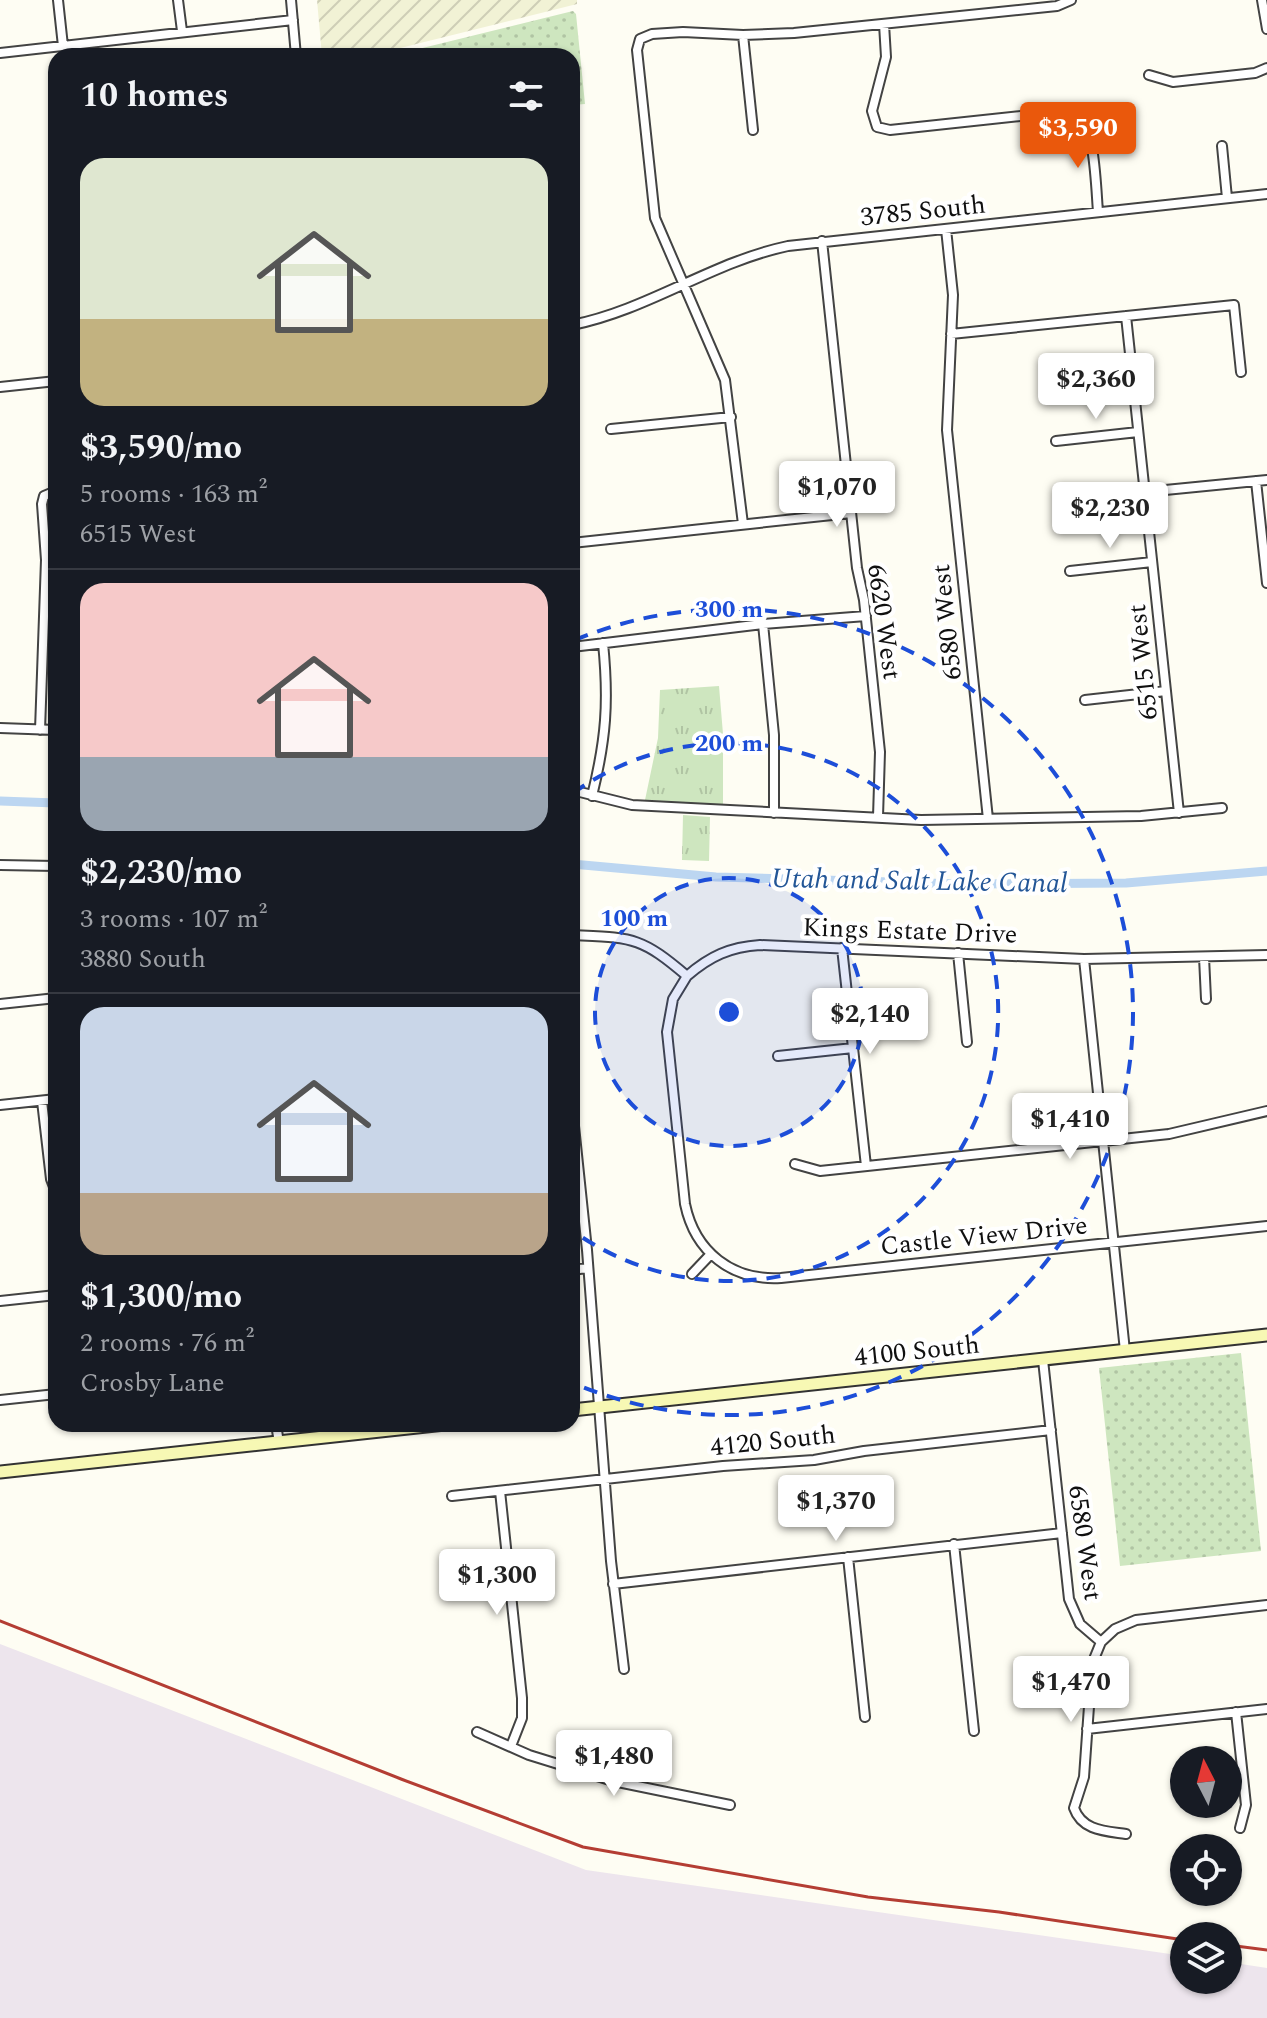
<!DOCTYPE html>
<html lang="en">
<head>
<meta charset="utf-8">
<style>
  body { margin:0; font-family:Spectral,serif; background:#20242c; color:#f1f3f6; height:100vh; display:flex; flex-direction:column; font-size:30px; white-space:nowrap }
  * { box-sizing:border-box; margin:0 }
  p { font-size:26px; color:#9ea1a6 }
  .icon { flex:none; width:44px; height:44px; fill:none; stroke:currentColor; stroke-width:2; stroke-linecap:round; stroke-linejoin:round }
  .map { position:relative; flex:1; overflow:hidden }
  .sheet { position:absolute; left:48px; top:48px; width:532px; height:1384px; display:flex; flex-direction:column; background:#171b24; border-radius:24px; box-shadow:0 2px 6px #0004 }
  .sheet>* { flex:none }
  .needle { width:52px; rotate:354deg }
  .controls { position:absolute; left:1170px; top:1746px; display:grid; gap:16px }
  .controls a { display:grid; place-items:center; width:72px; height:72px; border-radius:50%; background:#171b24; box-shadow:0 2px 6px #0004; font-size:40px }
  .price { position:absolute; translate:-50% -68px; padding:0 18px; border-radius:8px; background:#fff; color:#222; font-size:26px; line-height:52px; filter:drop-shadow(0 2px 4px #0008) }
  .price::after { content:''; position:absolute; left:50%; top:48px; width:24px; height:18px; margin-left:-12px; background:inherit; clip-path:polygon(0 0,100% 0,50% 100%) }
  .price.on { background:#ea580c; color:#fff }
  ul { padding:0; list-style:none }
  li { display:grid; align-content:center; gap:16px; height:424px; padding:0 32px }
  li+li { border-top:2px solid #363941 }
  li span { display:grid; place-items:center; height:248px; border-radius:24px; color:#555 }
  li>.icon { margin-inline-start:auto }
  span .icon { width:144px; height:144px; fill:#fffc; stroke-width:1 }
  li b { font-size:34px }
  h2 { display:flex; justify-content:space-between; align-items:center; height:96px; padding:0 32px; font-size:34px }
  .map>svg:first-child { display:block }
  .industrial { fill:#ede5ed }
  .farmland { fill:url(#farmland-furrows) }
  .grass { fill:url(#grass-dots) }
  .park { fill:url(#park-tufts) }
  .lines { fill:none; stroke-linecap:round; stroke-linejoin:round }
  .canal { stroke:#bcd6f1; stroke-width:9 }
  .minor-casing { stroke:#434343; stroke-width:12 }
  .secondary-casing { stroke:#323232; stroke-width:15 }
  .minor { stroke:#fff; stroke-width:8 }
  .secondary { stroke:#f7f8b4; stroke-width:11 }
  .rail { stroke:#b43d33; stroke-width:3 }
  .ring { fill:none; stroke:#1d4ed8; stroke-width:4; stroke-dasharray:14 10 }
  .labels { text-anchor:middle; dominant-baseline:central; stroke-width:8; stroke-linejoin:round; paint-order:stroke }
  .street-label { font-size:26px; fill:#101010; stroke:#fff }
  .water-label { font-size:28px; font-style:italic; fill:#235697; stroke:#fff }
  .centre { fill:#1d4ed8; stroke:#fff; stroke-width:4 }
  .ring-label { font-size:24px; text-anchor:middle; font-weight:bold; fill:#1d4ed8; stroke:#fff; stroke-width:8; stroke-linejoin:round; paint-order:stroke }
</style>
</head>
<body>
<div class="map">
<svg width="1267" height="2018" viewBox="0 0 1267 2018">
  <defs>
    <pattern id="farmland-furrows" width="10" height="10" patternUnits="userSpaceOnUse" patternTransform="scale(2)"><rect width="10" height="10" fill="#f1f2d5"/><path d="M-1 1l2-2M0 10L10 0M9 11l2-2" fill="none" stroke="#ceceb6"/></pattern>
    <pattern id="grass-dots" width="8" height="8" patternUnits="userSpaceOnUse" patternTransform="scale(2)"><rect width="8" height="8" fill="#cee6bf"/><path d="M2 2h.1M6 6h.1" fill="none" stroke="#b0c4a3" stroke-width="1.8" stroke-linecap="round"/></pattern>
    <pattern id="park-tufts" width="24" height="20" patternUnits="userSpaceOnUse" patternTransform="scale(2)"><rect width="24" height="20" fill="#cee6bf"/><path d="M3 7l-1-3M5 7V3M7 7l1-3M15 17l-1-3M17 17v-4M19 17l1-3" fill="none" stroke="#b0c4a3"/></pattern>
  </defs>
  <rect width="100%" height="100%" fill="#fefdf3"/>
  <!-- industrial -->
  <path class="industrial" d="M0,1644l586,226 598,86v24h44v-18l39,6v50h-1267z"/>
  <!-- farmland -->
  <path class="farmland" d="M317,0h260v4l-209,52h-46z"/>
  <!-- grass -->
  <path class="grass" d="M573,11l3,3 9,90 -13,1v-49h-182z
    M1241,1353l20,198 -141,15 -21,-198z"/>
  <!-- park -->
  <path class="park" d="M719,686l4,48v71l-78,-5 13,-62 2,-48z
    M683,815l27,2 -1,44 -27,-1z"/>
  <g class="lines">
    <!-- canal -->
    <path class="canal" d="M0,801l56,2
      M572,864l144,13 245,7 165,-1 141,-12"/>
    <defs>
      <path id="minor" d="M58,0l5,46
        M178,0l4,31
        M291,0l5,56
        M1262,0l5,29
        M884,24l2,33 -14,54 5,16 13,3 178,-19 10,1c17,16 18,76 20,100
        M743,35l10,95
        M0,53l293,-33
        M1149,75l24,7 82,-9 12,-5
        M1222,146l5,52
        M946,229l7,66 -6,135 41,389
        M822,241l35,327 7,32 16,152 -2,65
        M1126,316l53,497
        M572,325c76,-15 140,-63 216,-79l479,-52
        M951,334l283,-29 7,67
        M0,387l56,-6
        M611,429l120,-12
        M1056,441l82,-9
        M1256,481l11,102
        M1145,492l122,-12
        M743,524l-18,-144 -70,-162 -18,-168 3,-11 12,-5 31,-2 60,3 51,-2 263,-27 14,-6
        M572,543l279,-30
        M1070,571l82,-9
        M763,624l11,111v78
        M572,647l191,-23 103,-8
        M1085,700l81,-9
        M0,728l56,2
        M40,730l6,-170 -4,-56 2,-8 12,-5
        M572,790l60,15 289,15 220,-4 81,-8
        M592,796c14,-57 17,-94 11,-153
        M0,865l56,1
        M572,935c61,3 68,1 115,41 23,-20 43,-29 73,-31l324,14 183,-4
        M842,948l24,218
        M958,953l9,89
        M1204,957l2,42
        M1084,959l41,392
        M687,976l-14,23 -6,33 18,172c10,48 47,77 96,74l486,-52
        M0,1004l56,-6
        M778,1056l75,-8
        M42,1101l9,78 5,13
        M0,1105l56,-6
        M572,1107l15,143 24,311 13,108
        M795,1164l25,7 349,-37 98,-23
        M572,1270l15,-2
        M692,1274l18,-19
        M0,1301l56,-6
        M1043,1360l26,239 11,25 21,18
        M0,1400l56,-6
        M276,1424l3,19
        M500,1491l22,207v20l-11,28
        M452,1496l271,-30 91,-6 50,-9 187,-21
        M954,1544l20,187
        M848,1557l17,160
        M613,1584l449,-51
        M1236,1712l10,93 -6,23
        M1087,1729l180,-20
        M477,1732l52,23 84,26 117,24
        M1126,1834c-20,-3 -44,-3 -52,-26l10,-31 8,-113 9,-22 14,-13 21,-9 131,-15"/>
      <path id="secondary" d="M572,1410l695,-75
        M0,1472l445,-48"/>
    </defs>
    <!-- minor casing -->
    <use href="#minor" class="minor-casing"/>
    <!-- secondary casing -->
    <use href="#secondary" class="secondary-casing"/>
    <!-- minor -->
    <use href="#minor" class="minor"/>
    <!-- secondary -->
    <use href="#secondary" class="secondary"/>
    <!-- rail -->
    <path class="rail" d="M0,1621l401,158 182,68 285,50 131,15 185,28
      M1228,1945l39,5"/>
  </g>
  <!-- distance rings -->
  <circle cx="729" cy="1012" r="134" fill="#1d4ed8" fill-opacity=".12"/>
  <g class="ring">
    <circle cx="729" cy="1012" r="134"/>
    <path d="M573 793A269 269 0 1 1 573 1231"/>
    <path d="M575 640A403 403 0 1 1 575 1384"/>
  </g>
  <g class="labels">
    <!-- street labels -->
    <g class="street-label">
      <text transform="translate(923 211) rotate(-6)">3785 South</text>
      <text transform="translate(884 622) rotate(82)">6620 West</text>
      <text transform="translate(947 622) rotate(-96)">6580 West</text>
      <text transform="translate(1143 662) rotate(-96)">6515 West</text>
      <text transform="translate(910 931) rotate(2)">Kings Estate Drive</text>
      <text transform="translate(984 1236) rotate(-6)">Castle View Drive</text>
      <text transform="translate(917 1351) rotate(-6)">4100 South</text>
      <text transform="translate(773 1441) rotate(-6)">4120 South</text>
      <text transform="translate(1085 1543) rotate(82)">6580 West</text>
    </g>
    <!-- water labels -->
    <g class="water-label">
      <text transform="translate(919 881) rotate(1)">Utah and Salt Lake Canal</text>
    </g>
  </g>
  <circle cx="729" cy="1012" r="12" class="centre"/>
  <g class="ring-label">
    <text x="729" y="617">300 m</text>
    <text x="729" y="751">200 m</text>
    <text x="634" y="926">100 m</text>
  </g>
</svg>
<div class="controls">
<a><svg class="needle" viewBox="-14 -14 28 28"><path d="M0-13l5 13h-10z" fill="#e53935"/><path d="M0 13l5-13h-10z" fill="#9ea1a6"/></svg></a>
<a><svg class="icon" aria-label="locate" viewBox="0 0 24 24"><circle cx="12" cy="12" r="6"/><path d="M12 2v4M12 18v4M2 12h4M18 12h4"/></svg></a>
<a><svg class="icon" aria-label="layers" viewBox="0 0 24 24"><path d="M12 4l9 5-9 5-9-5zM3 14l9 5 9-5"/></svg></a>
</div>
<b class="price on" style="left:1078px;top:170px">$3,590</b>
<b class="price" style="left:1096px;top:421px">$2,360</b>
<b class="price" style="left:837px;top:529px">$1,070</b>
<b class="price" style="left:1110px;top:550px">$2,230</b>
<b class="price" style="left:870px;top:1056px">$2,140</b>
<b class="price" style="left:1070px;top:1161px">$1,410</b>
<b class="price" style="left:836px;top:1543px">$1,370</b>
<b class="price" style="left:497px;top:1617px">$1,300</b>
<b class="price" style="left:1071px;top:1724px">$1,470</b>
<b class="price" style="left:614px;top:1798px">$1,480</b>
<section class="sheet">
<h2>10 homes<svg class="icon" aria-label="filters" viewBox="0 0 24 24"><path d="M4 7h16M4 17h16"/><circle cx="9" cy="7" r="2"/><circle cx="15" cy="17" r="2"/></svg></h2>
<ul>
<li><span style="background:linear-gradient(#dfe7d0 65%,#c2b280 0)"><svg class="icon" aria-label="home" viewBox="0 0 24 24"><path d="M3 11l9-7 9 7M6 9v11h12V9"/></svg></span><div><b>$3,590/mo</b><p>5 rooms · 163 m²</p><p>6515 West</p></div></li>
<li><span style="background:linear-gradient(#f6c9c9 70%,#9aa5b1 0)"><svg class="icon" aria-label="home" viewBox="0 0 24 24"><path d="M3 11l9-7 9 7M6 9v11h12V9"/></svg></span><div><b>$2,230/mo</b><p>3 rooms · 107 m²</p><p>3880 South</p></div></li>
<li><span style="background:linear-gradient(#c9d6e8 75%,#b9a48a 0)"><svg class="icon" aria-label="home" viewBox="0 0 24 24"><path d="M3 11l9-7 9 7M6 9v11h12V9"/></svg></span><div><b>$1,300/mo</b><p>2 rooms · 76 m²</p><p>Crosby Lane</p></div></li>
</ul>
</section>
</div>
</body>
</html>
